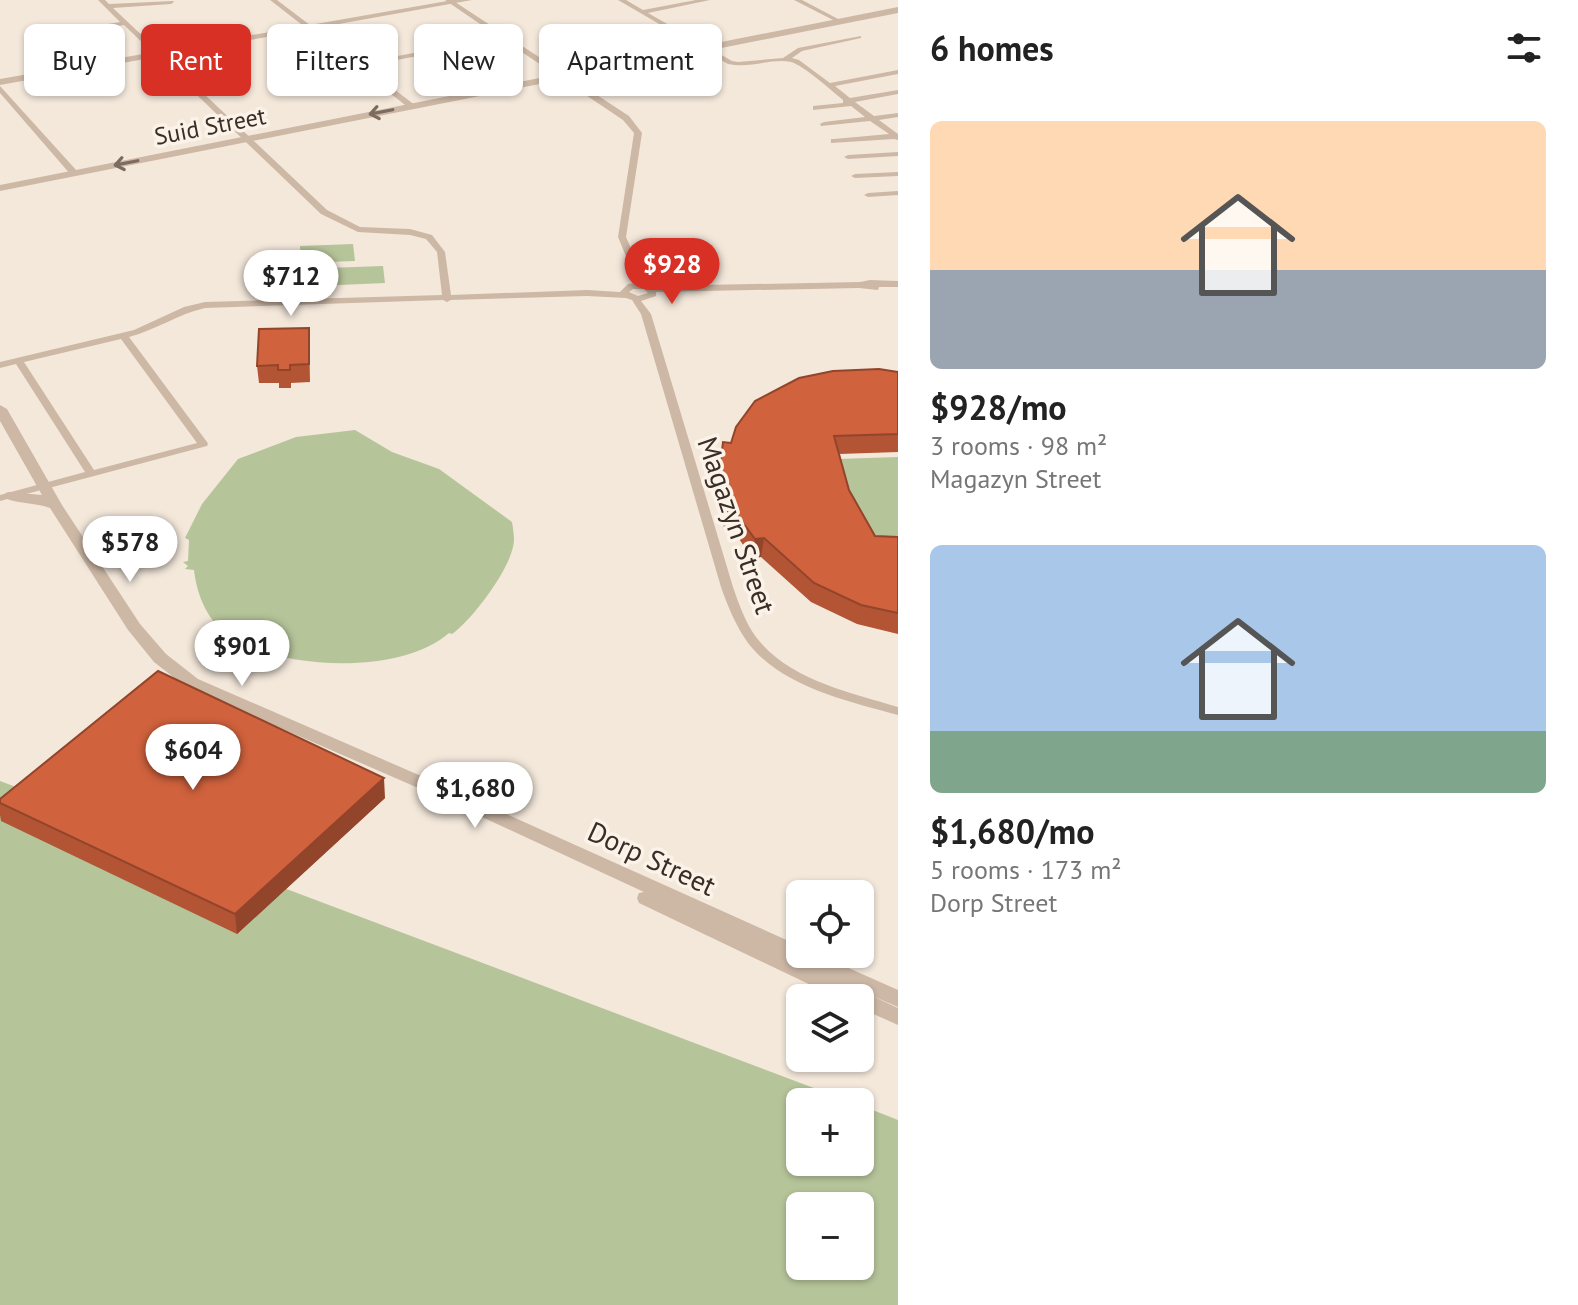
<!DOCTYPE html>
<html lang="en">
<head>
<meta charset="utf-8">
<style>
  body { margin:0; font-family:"PT Sans",sans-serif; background:#f6f6f6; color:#222; height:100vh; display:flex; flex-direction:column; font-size:30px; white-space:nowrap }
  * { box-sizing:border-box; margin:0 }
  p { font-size:26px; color:#767676 }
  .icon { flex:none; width:44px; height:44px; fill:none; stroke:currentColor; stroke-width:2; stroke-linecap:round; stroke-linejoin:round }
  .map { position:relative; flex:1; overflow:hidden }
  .panel { display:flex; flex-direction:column; background:#fff; width:680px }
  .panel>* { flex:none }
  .banner { position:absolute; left:24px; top:24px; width:754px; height:72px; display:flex; gap:16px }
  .controls { position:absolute; left:786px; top:880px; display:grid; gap:16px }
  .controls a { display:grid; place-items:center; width:88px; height:88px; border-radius:12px; background:#fff; box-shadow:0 2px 6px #0004; font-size:40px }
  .price { position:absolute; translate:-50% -68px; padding:0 18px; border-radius:28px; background:#fff; color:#222; font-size:26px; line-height:52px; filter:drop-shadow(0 2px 4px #0008) }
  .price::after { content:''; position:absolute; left:50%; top:48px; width:24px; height:18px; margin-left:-12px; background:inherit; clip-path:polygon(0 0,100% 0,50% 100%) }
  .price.on { background:#d93025; color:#fff }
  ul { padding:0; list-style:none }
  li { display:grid; align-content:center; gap:16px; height:424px; padding:0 32px }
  li span { display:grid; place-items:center; height:248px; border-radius:12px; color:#555 }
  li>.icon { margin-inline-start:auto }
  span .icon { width:144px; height:144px; fill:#fffc; stroke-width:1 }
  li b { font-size:34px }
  h2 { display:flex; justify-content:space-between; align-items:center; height:96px; padding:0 32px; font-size:34px }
  .chip { padding:0 28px; border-radius:12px; background:#fff; box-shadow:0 2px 6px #0004; font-size:28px; line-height:72px }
  .chip.on { background:#d93025; color:#fff }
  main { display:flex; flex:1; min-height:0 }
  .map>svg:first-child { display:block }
  .green { fill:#b6c49a; fill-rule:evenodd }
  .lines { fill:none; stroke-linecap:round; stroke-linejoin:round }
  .minor { fill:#cdb8a6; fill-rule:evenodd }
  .tertiary { fill:#cdb8a6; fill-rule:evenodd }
  .wall { fill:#b35434 }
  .shaded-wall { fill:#92452b }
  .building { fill:#d0623d; stroke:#92452b; stroke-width:2 }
  .oneway { stroke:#7c6c60 }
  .labels { text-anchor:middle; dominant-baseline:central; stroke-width:7; stroke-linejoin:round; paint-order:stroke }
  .far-street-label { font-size:24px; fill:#392d27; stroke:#fbf2e8 }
  .street-label { font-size:28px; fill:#392d27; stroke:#fbf2e8 }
</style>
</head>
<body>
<main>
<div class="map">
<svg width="898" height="1305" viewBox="0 0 898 1305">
  <rect width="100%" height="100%" fill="#f4e8db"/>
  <!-- green -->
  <path class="green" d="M353,244l2,17 -54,2 -1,-17z
    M383,266l2,17 -114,5v-18z
    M355,430l37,22 47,17 73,53c1,6 2,13 2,19 -2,27 -43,80 -62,93l-3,-1c-47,42 -165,37 -217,5 -24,-15 -35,-42 -38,-68l-9,-1 3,-3 -5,-4 5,-1 1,-21 -4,-2 17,-34 36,-45 58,-22z
    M898,457v91l-23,1 -38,-90z
    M0,781l851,321h-51v60h60v-57l38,15v185h-898zM800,1206h60v60h-60z"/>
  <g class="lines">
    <!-- minor -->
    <path class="minor" d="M98,0h7l4,4 64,-3 1,1 -3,2 -58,4 214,202 33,17 50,2 22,6 13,17 6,43 136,-5 33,2 8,-8 9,-1 -19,-46 16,-104 -11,-13 -119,-80 -140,26 52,40 -7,2 -139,-108h7l83,63 139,-26 -54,-37h7l177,116 13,17 -16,104 20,46 6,3 208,-4 10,-2 28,1v6h-19l-1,3 -19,-2 -203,4v4l-15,5 10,13 82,273c6,17 12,35 23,50 33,43 93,55 142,70v8c-51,-14 -116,-28 -150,-72 -12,-17 -20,-36 -27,-56l-80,-273 -9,-14 -6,-2 -39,-2 -136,4 -4,2 -4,-2 -238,8c-27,6 -49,22 -76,29l78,105 1,2 -1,2 -207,55v-6l85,-23 -69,-108 -16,4v-6l134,-32 50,-23 21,-5 237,-7 -5,-43 -11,-13 -16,-4 -52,-3 -37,-18 -197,-189 -65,10 -1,-1 3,-2 59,-10zM633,289h11l4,4 -10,3 -9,-4zM121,339l76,104 -103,27 -70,-108z
      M618,0h8l17,10 53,-10h14l-62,13 84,48 6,1 45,-4 15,-10 63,-12v2l-59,13 -10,7 7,2 31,23 68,-13v4l-63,12 15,12 48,-8v4l-43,8 19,14 24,-3v4l-19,3 19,14v6l-4,-1 -63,4v-4h3l55,-5 -19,-13 -49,5 -1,-2 4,-2 41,-5 -14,-11 -38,4v-4l30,-3v-3c-11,-9 -40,-35 -52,-38 -20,-4 -41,7 -63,2z
      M794,0h8l40,21 -5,1z
      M196,24l26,18v2h-4l-24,-17v-2z
      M0,86l77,85v4h-6l-71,-82z
      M898,152v4l-50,3 -4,-2 4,-2z
      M898,172v4l-43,2 -4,-2 4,-2z
      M898,191v4l-30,2 -4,-2 4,-2z"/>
    <!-- tertiary -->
    <path class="tertiary" d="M453,0h19l-472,85v-6z
      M898,7v6l-898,178v-6z
      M0,405l7,4 55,96 78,119 26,30 32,25 253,110 349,157v8h17l81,36v17l-30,-13 30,14v17l-38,-17v-10h-22l-199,-95 -2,-5 2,-5 5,-1 -205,-95 -253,-110 -32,-25 -26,-32 -78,-122c-16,-6 -37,-4 -49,-12l7,-4 34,3 -42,-74z"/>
  </g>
  <!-- wall -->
  <path class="wall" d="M309,328l1,54 -19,1v5h-12v-5h-20l-2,-17z
    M898,372v80l-59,2 10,36 26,46 23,1v97l-41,-10 -46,-22 -50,-45 -9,1 -19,-28 -8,1 -13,-46 2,-18h6l11,-24z
    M385,798l-148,136 -236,-113 -1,-6v-16z"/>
  <!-- shaded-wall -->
  <path class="shaded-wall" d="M764,538l-3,19 -9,1 3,-19z
    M384,778l1,20 -148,136 -2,-20z"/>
  <!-- building -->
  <path class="building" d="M309,328v36l-19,1v5h-12v-5l-21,1 2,-37z
    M879,369l19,3v62l-64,2 15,54 26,46 23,1v76l-37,-8 -47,-22 -50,-45 -9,1 -20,-27h-8l-13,-45h6l3,-25 8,1 5,-16 19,-26 44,-23 34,-7z
    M158,671l226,107 -149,136 -235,-111v-4z"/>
  <!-- one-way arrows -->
  <defs><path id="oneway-shaft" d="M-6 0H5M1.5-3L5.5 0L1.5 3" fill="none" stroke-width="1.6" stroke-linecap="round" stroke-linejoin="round" transform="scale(2)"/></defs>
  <g class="oneway">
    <use href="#oneway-shaft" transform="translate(381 112) rotate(169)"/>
    <use href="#oneway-shaft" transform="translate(126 163) rotate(169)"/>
  </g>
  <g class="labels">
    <!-- far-street labels -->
    <g class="far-street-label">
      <text transform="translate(210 126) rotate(-11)">Suid Street</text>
    </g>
    <!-- street labels -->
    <g class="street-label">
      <text transform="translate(737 525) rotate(71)">Magazyn Street</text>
      <text transform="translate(652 858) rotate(25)">Dorp Street</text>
    </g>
  </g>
</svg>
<div class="controls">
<a><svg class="icon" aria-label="locate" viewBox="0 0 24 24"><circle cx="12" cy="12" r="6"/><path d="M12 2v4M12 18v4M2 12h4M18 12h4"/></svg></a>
<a><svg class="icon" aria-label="layers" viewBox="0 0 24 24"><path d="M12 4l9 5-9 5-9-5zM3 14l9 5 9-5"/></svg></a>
<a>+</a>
<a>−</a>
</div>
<b class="price on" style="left:672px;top:306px">$928</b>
<b class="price" style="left:291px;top:318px">$712</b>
<b class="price" style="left:130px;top:584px">$578</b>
<b class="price" style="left:242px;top:688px">$901</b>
<b class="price" style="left:193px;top:792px">$604</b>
<b class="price" style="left:475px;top:830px">$1,680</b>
<div class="banner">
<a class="chip">Buy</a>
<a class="chip on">Rent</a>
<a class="chip">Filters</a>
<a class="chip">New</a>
<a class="chip">Apartment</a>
</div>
</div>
<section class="panel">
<h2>6 homes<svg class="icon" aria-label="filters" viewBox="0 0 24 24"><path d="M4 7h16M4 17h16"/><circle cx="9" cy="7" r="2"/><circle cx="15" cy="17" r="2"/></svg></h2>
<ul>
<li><span style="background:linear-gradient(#ffd9b3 60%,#9aa5b1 0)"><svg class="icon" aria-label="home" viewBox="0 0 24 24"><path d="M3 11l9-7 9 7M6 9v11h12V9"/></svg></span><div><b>$928/mo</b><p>3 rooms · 98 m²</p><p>Magazyn Street</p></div></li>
<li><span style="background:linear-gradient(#a9c7e8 75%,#7fa58c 0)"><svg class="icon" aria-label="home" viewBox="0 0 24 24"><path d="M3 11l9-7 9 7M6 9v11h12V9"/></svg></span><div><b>$1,680/mo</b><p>5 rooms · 173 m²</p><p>Dorp Street</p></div></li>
</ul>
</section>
</main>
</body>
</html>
